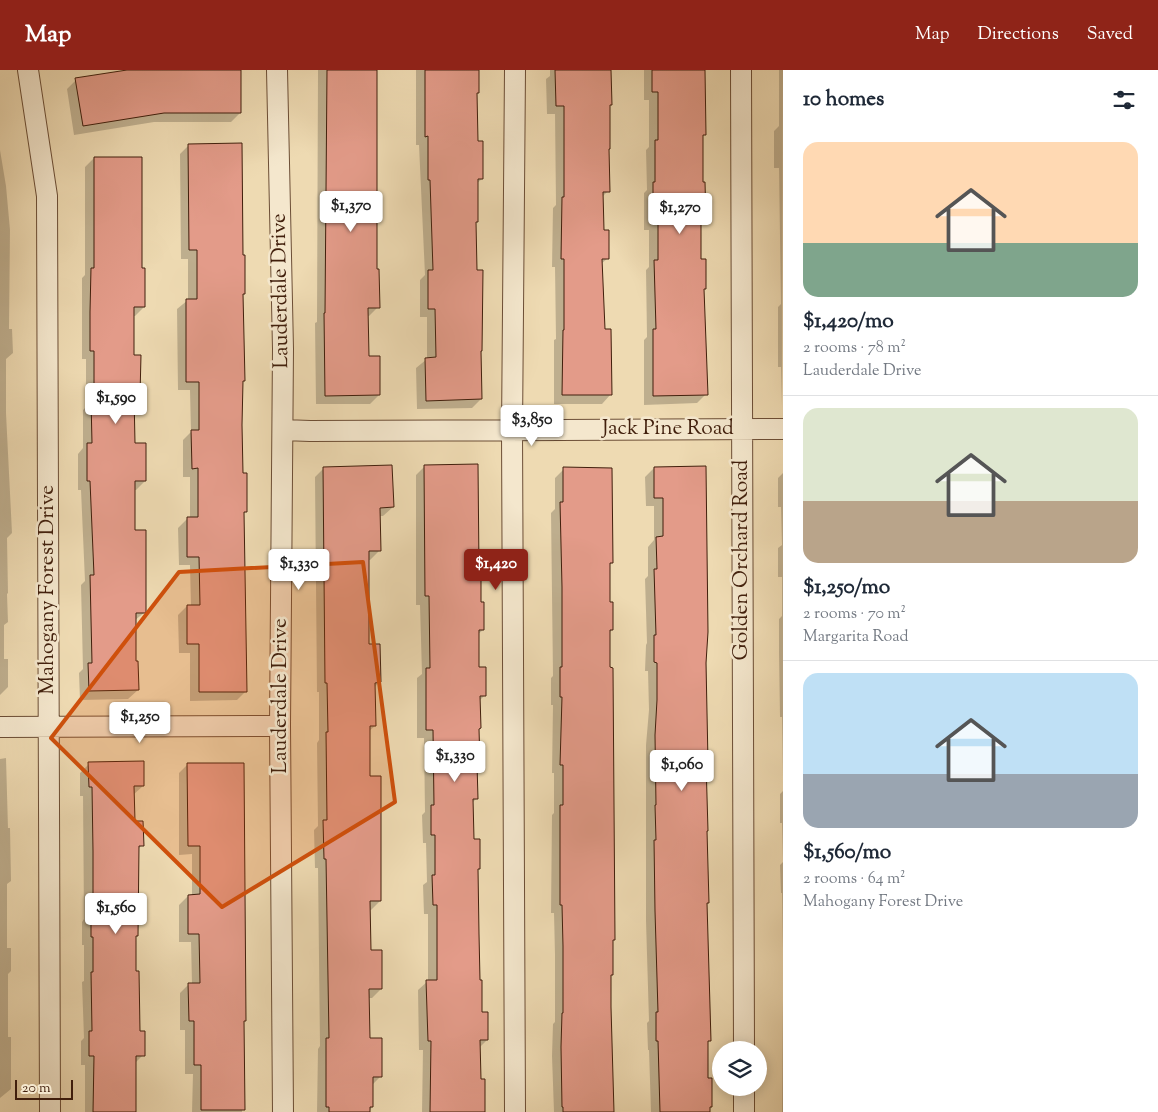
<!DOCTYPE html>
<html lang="en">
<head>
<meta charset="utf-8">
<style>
  body { margin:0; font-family:"Sorts Mill Goudy",serif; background:#f2f2f3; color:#1f2937; height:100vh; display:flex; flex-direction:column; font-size:19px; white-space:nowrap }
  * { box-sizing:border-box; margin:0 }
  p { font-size:16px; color:#747a83 }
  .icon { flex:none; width:28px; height:28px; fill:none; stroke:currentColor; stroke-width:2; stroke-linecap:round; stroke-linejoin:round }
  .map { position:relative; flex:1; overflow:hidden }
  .side { display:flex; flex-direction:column; background:#fff; width:375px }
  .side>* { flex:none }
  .fabs { position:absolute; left:712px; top:971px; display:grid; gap:10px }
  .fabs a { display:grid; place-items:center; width:55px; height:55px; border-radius:50%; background:#fff; box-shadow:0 2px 12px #0003; font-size:25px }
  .scale { position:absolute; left:15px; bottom:12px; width:58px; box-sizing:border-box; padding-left:5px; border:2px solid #411f0c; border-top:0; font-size:14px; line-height:18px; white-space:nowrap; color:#411f0c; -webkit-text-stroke:4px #f4e7cd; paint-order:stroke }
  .price { position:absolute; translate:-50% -42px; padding:0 11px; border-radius:5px; background:#fff; color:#222; font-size:16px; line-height:32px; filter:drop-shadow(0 1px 2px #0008) }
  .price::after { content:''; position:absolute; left:50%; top:30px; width:15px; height:11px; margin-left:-8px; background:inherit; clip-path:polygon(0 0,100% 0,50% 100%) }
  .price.selected { background:#8f2418; color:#fff }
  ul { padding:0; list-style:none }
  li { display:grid; align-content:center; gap:10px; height:265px; padding:0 20px }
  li+li { border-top:1px solid #e0e1e3 }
  li span { display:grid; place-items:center; height:155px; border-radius:15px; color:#555 }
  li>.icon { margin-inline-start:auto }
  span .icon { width:90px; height:90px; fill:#fffc; stroke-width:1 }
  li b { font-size:21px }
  h2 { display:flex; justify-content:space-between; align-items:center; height:60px; padding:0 20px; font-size:21px }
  header { display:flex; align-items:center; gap:30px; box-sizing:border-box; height:70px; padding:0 25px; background:#8f2418; color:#fff }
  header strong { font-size:24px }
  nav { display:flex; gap:28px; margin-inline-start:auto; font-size:18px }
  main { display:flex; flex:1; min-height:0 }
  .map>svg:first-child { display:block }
  .shadow { fill:#0003 }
  .building { fill:#e39b89; stroke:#411f0c }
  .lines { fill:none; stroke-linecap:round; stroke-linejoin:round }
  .minor-casing { stroke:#6c4e36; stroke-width:22 }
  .minor { stroke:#f4e7cd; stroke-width:20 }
  .marked { fill:#cf500c; fill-opacity:0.2; stroke:#cf500c; stroke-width:4; stroke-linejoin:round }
  .labels { text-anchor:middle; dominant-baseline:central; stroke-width:5; stroke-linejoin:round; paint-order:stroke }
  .street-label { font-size:21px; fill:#411f0c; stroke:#f4e7cd }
</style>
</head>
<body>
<header>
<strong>Map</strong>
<nav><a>Map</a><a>Directions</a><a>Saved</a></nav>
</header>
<main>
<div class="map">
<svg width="783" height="1042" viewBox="0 0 783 1042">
  <rect width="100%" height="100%" fill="#eedab2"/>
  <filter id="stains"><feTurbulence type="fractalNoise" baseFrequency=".004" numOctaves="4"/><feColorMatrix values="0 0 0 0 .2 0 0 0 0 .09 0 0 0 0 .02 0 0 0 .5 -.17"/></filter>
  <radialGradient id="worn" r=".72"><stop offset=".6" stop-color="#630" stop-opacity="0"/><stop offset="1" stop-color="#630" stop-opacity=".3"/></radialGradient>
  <!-- shadow -->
  <path class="shadow" d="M135,0h105v43l-9,9h-77l-80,13 -7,-46 9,-9z
    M318,0h57l1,200 2,37 -9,9h-2v41l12,38 -9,9h-54l-1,-81 2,-1z
    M416,0h62v22l-2,3v47l6,37 -6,5 1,38 -2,1 6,176 -9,9 -55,1 -1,-41 11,-9v-42h-7v-37l5,-5 -6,-130h-3z
    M550,0h59l-1,121 -6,6 1,34 5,27 -7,6 3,67 7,63 -9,10h-48v-64l2,-1 -1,-72h-3l1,-59 3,-3 -1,-91h-8l-1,-35 4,-3z
    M644,0h60v64l-2,3v47l2,36 -4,5 -1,36 6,27 -2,2 3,104 -9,9 -53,2v-65l3,-3 -1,-67 3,-3v-37h-5v-37l3,-3 -1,-40 3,-3v-47h-5z
    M779,0h4l-1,336 -1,-39h-3v-60l3,-3 -2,-136h-5v-37l5,-5z
    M189,75l53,111 2,38 -2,2 2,85 -2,1 -1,43 1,50 3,37 -2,3 3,176 -9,9 -47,1v-48h-11l-1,-38 9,-9h4l-1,-41h-11l-1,-37 9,-9h3v-42h-7v-37l8,-8 -1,-42h-12l-1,-81 11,-9v-41h-7l-1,-105z
    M0,80l6,36 4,44 -1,99h3l1,24 -7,6v54l6,120 -5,5 1,55 -1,1 1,28 -4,3v34h4v28l-8,8z
    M94,88l47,111 3,38 -9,9h-2v40l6,38 -6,6v44l12,37 -9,9h-3l1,42 11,80 -11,9 1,42 3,27 -10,9 -48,1 -1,-27 4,-4 -2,-84 4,-4 -4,-91h-3v-36l5,-6v-38l3,-3v-48h-4v-81l3,-3v-108z
    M425,396l53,104 5,60 -6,5 1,34 7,26 -6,6v62l-3,3 1,32 -5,5 1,37 6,28 -2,2 1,64 3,80 6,26 -8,8 1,32 3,32h-61l1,-62h-4l-1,-60 10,-9v-67h-4l-1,-29 4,-3 -1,-39h-3l-1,-28 3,-3 -1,-74h-7v-60l5,-4 -2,-69h-4v-130z
    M705,397l2,295 -2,1v70l3,70 -2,2 4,135 -4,3 1,36 4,27 -2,2v4h-58l-2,-62h-1l-1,-27 2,-2 -3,-100v-176l3,-35 -1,-39h-3l1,-26 1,-2 -2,-64 3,-3v-29l6,-7v-34h-8l-1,-29 9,-9z
    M324,398l69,39 -10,9h-4v35l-9,9h-3v86l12,36 -5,6 1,38 -7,6 1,45 11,124 -9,9h-3l1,41 12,38 -9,9h-4v41l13,37 -9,9v22l-3,5h-52l1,-63 2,-3 -2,-178h-3l-1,-38 4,-4 -1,-83 2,-3v-48h-2l-2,-215z
    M564,399l48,94 -4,3 1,37 3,27 -3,3 3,341 -2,2 3,136h-59l-2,-56 1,-32 2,-2v-67l-1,-42h-3l1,-98 2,-2v-40h-2l1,-68h-2v-27l2,-2 -2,-163 4,-4v-31z
    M783,403v304l-1,-60h-2l-1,-64v-34l3,-3v-39h-4v-29l4,-3 -1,-38h-3v-29z
    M6,688l2,70h2l1,53 -4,3v64h4v23l-3,3v63h3v52l-11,9v-339z
    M89,694l54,22 -10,9 1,28 8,22 -5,5v86l-3,2 5,94 4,23 -9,9 1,48h-50v-47h-4v-24l3,-3 -2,-56 2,-1v-36h-2v-23l2,-3 -1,-123h-3v-23z
    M188,694l56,257 -1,1 -1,90h-50l1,-38h-8v-44h-5v-37l9,-9h3l-1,-42h-12v-37l9,-9h4v-42l-13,1v-82z
    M783,721v159l-1,-57h-1l-1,-28 3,-3 -1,-39h-2v-29z
    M783,930v112h-1z"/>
  <!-- building -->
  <path class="building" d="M127,0h114v43h-77l-81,13 -8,-48z
    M327,0h50v199h2l1,39h-12l1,48h11v39l-55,1 -1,-83h1z
    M425,0h54v23h-2l1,48h5v38h-5v43h-2l1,48h6l-1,81h-1l1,48 -56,2 -1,-43 11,-1 -1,-48h-7v-39h5l-3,-90h-2v-44l-3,1z
    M555,0h56l1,35h-2v44h-1l1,43h-7l1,38h5v29h-7l3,70h6l1,66h-50l1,-65h1v-71h-3l1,-62h2v-91h-8z
    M652,0h53l1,65h-3v47h2l1,39h-5v38h5v30h-2l4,106 -55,1v-67h3l-2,-69h4v-39h-5v-39h2v-42h3v-48h-6z
    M242,73l1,112h2v39h-2l2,87h-2l-1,44 1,48h4v39h-3l3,180h-48v-48h-12v-39h13l-1,-48h-12v-40h11v-49l-6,1 -1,-39h8v-48h-13v-83h11v-49h-8l-1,-106z
    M94,87h48v111h3v39h-11v48h7l-1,40h-6l1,48h11v38h-11v49h11v83h-10v48h2l1,29 -50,1 -1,-28h4l-2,-88h4l-4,-94h-3v-38h5l-1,-43h3v-49h-4v-39l1,-44h3z
    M478,394l1,105h2v33h3v28h-5v37h7v29h-6l1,32 -2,1 1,35h-3l1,35h-5l1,40h6v30h-2l1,65 1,46h2v32h6v28h-8l1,39h4v33h-55l1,-71h-3l-2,-61h11v-75h-4l-1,-30h3v-40h-4v-30h3l-1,-75h-7v-62h4l-1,-72h-4l-1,-131z
    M392,395l2,42 -14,1 1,43h-12v93h11l1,38 -6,1 1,43h-6v50h11v125h-11l1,49h11v39h-13l1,49h12v39h-9v30h-3v5h-41v-5h-3v-69h3l-3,-179h-2l-1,-39h4l-1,-88h2l-1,-49h-2l-2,-216z
    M706,396l2,166 -2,31 2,99h-2l2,69h-1l2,72h-2l4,138h-3v37h4v29h-2v5h-50l-2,-71h-2v-29h2l-3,-101 -1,-71h2l-1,-35h1l-1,-70 2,-35v-37l-3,-1v-27h2l-2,-66h3l-1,-32 7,-1v-38h-9v-31z
    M563,397l49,1 1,95h-3v39h3v28h-3v37l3,1 2,272h-2v35h-2v32l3,105h-51v-5h-1l-1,-60 1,-34h1v-67l-1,-41h-2v-100h3v-40h-3l2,-68h-2v-30h2v-80l-2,-85h3z
    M144,691v25h-10l1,35h8l1,25h-5l-1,90h-2v35h3l1,60h5v25h-9v56h-43l1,-56h-5v-25h3l-1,-59h2v-35h-2v-26h2v-60l-1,-64h-3l-1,-25z
    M187,693h57l2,258h-2l1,89h-44v-45h-7v-44h-5l-1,-38h12l-1,-49h-11v-39l12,-1v-48h-12z"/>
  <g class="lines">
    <defs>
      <path id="minor" d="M28,0l19,126 3,916
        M277,0l6,279 -3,377 3,386
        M741,0l3,980
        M283,360l27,1 473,-2
        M0,657l280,-1
        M744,1018v24
        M515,1042l-3,-682 3,-360"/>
    </defs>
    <!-- minor casing -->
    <use href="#minor" class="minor-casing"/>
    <!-- minor -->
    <use href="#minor" class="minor"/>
  </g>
  <!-- marked area -->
  <path class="marked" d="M363,492l32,240 -173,105 -171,-169 128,-166z"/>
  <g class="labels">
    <!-- street labels -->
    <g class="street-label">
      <text transform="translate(281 221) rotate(-91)">Lauderdale Drive</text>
      <text x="668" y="359">Jack Pine Road</text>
      <text transform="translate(742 490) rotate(-90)">Golden Orchard Road</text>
      <text transform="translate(48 520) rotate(-90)">Mahogany Forest Drive</text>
      <text transform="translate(281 626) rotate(-90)">Lauderdale Drive</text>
    </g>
  </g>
  <rect width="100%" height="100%" filter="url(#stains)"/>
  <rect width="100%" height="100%" fill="url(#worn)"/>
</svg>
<div class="fabs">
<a><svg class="icon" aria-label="layers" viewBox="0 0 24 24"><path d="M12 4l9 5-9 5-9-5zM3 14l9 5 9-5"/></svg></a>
</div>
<div class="scale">20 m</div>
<b class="price" style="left:351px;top:163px">$1,370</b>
<b class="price" style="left:680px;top:165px">$1,270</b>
<b class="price" style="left:116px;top:355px">$1,590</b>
<b class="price" style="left:532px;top:377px">$3,850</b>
<b class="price" style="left:299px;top:521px">$1,330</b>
<b class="price selected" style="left:496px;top:521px">$1,420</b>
<b class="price" style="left:140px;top:674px">$1,250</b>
<b class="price" style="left:455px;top:713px">$1,330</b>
<b class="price" style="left:682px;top:722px">$1,060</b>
<b class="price" style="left:116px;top:865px">$1,560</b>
</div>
<section class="side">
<h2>10 homes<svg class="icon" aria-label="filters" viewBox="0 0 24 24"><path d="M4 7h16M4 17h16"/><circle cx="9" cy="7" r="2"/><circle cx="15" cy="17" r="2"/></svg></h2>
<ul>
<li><span style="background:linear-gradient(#ffd9b3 65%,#7fa58c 0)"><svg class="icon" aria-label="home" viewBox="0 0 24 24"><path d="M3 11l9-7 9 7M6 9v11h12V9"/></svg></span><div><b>$1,420/mo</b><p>2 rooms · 78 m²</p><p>Lauderdale Drive</p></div></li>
<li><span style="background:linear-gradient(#dfe7d0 60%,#b9a48a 0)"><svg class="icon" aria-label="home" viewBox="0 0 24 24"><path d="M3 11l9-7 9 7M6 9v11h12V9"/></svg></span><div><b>$1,250/mo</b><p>2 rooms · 70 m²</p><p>Margarita Road</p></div></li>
<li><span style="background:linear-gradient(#bfe0f5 65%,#9aa5b1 0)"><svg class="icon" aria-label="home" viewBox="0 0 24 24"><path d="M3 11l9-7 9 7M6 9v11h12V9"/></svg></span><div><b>$1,560/mo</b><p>2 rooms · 64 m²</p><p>Mahogany Forest Drive</p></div></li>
</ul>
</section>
</main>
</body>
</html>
